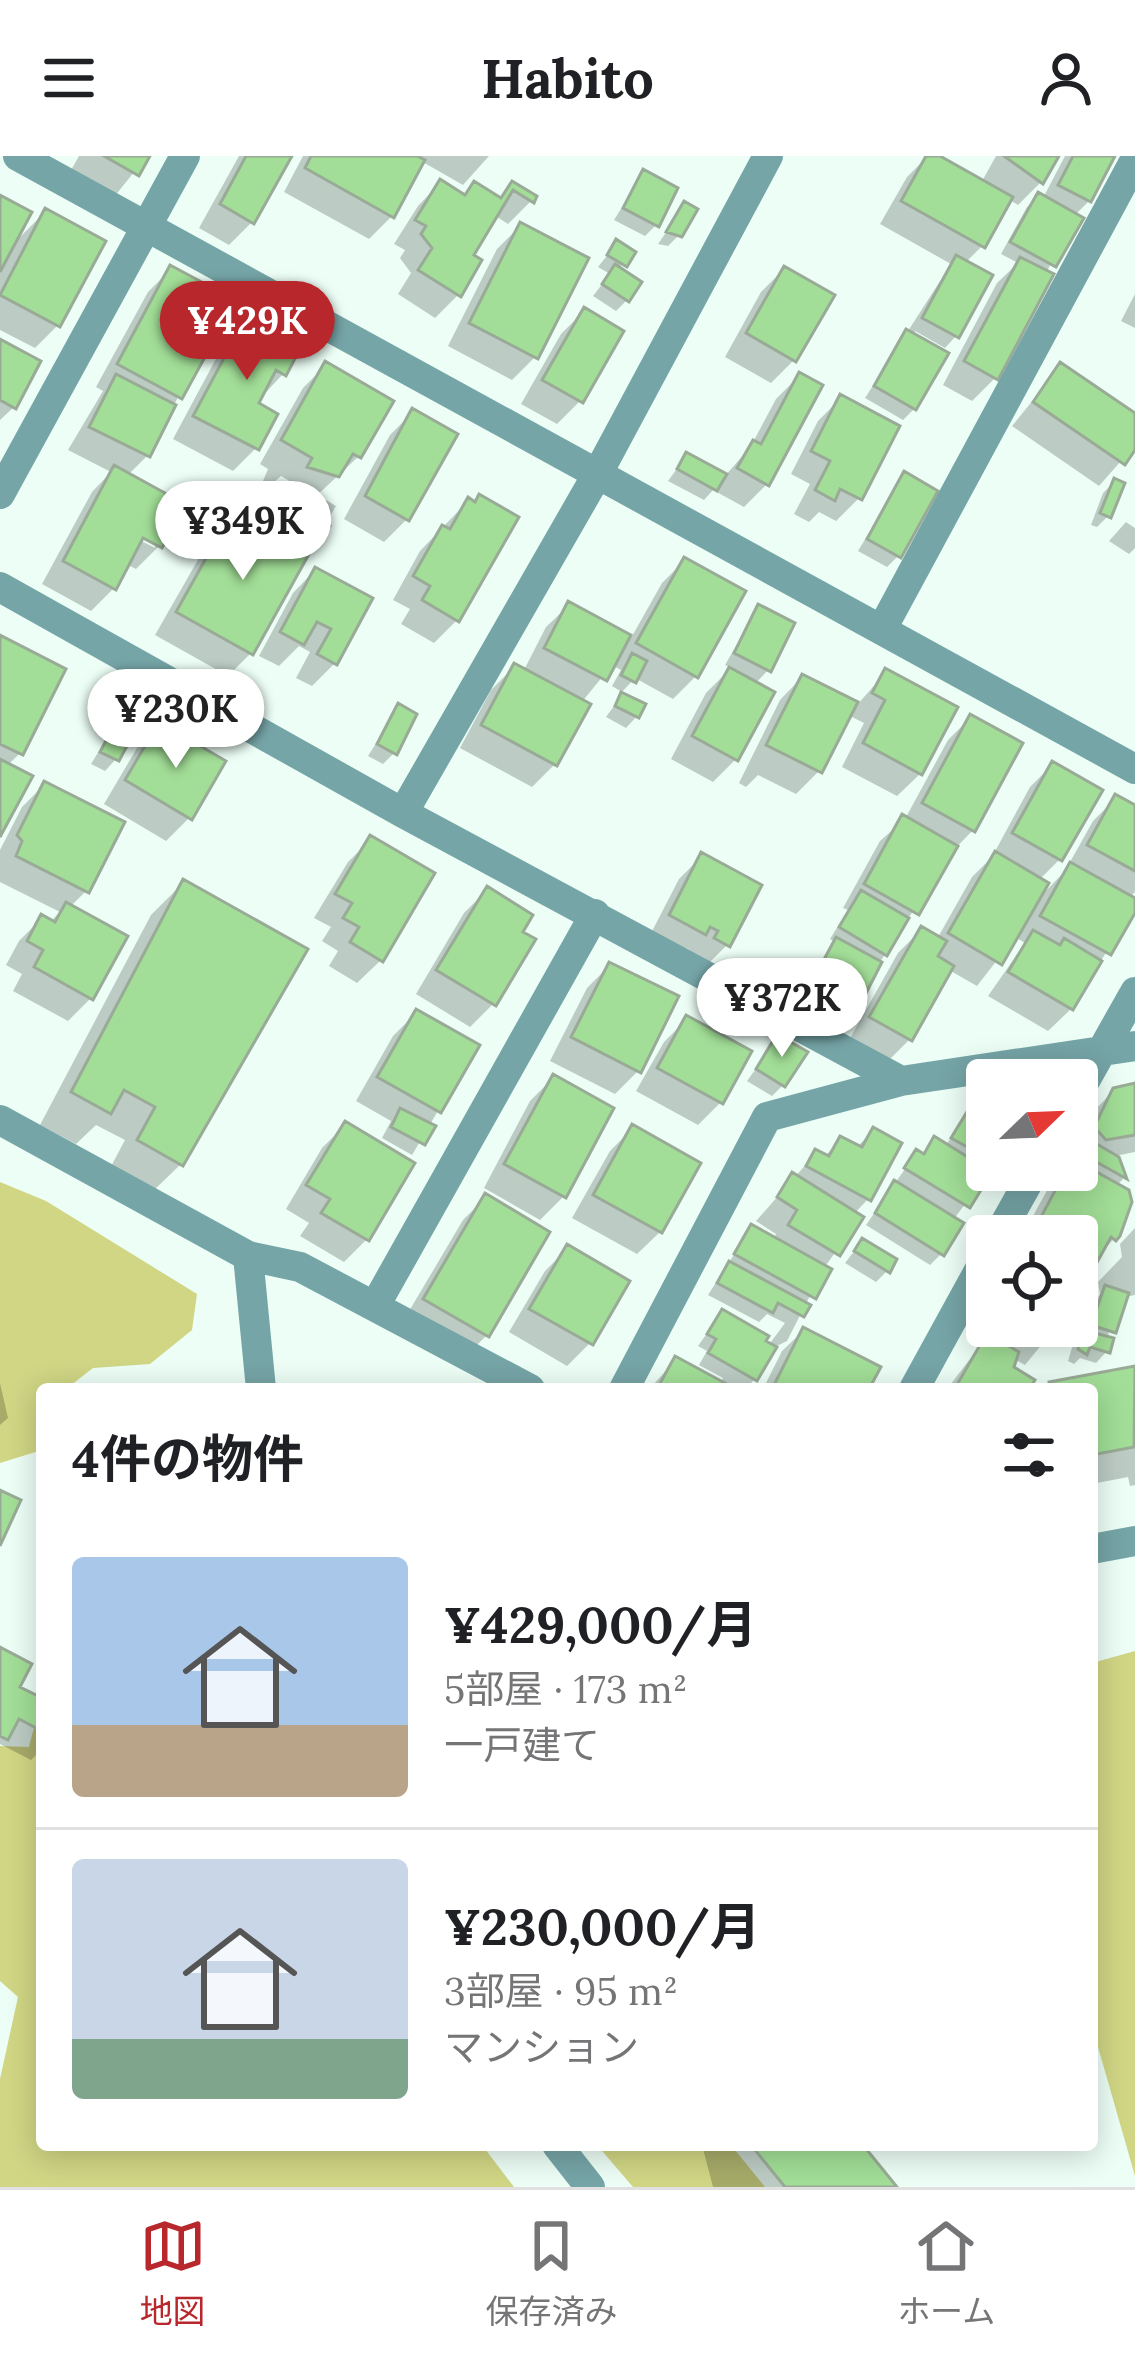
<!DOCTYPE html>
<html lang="ja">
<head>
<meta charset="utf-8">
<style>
  body { margin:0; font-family:Lora,"Noto Sans JP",serif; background:#f2f2f2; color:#202124; height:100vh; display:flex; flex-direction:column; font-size:45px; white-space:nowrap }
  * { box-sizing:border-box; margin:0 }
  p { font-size:39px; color:#757577 }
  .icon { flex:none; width:66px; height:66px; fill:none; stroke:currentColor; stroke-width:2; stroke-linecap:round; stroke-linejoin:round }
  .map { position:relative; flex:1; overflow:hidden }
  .side { position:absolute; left:36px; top:1227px; width:1062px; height:768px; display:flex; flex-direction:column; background:#fff; border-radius:12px; box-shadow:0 6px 30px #0003 }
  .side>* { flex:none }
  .needle { width:78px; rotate:67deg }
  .fabs { position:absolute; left:966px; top:903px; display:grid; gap:24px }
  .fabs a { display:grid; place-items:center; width:132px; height:132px; border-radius:12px; background:#fff; box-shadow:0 6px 30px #0003; font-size:60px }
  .price { position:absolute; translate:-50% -102px; padding:0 27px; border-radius:42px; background:#fff; color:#222; font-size:39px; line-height:78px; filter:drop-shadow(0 3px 6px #0008) }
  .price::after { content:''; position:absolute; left:50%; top:72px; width:36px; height:27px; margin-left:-18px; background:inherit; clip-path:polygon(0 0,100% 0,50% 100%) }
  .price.on { background:#b7272b; color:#fff }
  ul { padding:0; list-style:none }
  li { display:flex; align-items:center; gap:36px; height:300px; padding:0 36px }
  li+li { border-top:3px solid #e0e0e0 }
  li span { display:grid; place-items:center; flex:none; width:336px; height:240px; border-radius:12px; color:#555 }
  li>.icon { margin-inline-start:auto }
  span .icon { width:144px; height:144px; fill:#fffc; stroke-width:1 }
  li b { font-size:51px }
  h2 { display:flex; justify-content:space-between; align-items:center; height:144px; padding:0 36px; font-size:51px }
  header { display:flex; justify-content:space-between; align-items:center; height:156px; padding:0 36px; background:#fff; font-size:54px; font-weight:700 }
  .tabs { display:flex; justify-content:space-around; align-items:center; height:168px; border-top:3px solid #e0e0e0; background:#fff; font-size:33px; color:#757577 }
  .tabs a { display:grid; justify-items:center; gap:6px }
  .tabs .on { color:#b7272b }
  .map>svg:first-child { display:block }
  .green { fill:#d0d684 }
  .shadow { fill:#0003; fill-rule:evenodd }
  .building { fill:#a2de97; stroke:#99ab96; stroke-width:3 }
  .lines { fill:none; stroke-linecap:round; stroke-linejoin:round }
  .minor { stroke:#76a5a7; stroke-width:30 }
</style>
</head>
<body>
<header><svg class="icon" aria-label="menu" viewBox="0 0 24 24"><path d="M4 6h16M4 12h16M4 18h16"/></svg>Habito<svg class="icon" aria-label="person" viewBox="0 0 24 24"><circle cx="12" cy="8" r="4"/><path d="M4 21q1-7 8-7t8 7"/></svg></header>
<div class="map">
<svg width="1135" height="2031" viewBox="0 0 1135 2031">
  <rect width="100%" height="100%" fill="#ecfef6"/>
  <!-- green -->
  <path class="green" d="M0,1026l46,19 151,93 -5,36 -42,34 -57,4 -27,21h-24v61l-42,13z
    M1135,1495v525l-43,-150v-363z
    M42,1540v449h440l32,42h-514v-108l18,-82 -18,-16v-235l29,1z
    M597,1989h134l34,42h-132z"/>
  <!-- shadow -->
  <path class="shadow" d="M79,0h68l-33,41 -44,-25z
    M239,0h49l-36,66 -23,23 -30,-17z
    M303,0h186l-26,29 -42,-24 -29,55 -23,23 -85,-47z
    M928,0l53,27 15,-27h59l-14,26 -23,23 -10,-6 -26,47 -17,17 -9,73 -11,12 -30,-17 -1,78 -11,11 -38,-22 86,-134 -71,-40 27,-47z
    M1065,0h47l-23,45 -15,15 -79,162 -23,23 -29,-16 54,-102 21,-20 -17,-9 26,-47 11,-11 5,2z
    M644,16l12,53 -11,11 -31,-16z
    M440,27l22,14 12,-12 24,14 14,-14 19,16 -23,23 -14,-9 -24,41 -12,39 -23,23 -37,-24 13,-21 -11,-15 5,-8 -11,-6 24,-38z
    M0,42l13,46 32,-32 13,113 -23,23 -35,-18z
    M685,49l-6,30 -11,11 -10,-2z
    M520,70l15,131 -23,23 -64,-34 49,-97z
    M617,87l10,57 -11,11 -23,-15 17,-22 -12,-7z
    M171,113l51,59 -17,18 -58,110 -20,20 32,70 -23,23 -10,-5 -12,24 -23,23 -49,-27 50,-92 19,-20 -43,-22 35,-59 -7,-4 52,-95zM131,373l24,12v7l-27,-14z
    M784,113l10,91 -23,23 -46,-26 36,-65z
    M1135,138v34l-14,-7z
    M584,155l-4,90 -23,23 -36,-20 40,-70z
    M248,163l35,55 -28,30 1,44 -23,23 -60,-32 52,-97z
    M0,186l14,65 -14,13z
    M326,209l33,91 -45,42 -14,-8 -5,5 -9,-5 5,-8 -10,-6 -9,8 -9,-3 5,-12 -8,-5 43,-76z
    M1061,210l74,50v29l-36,41 -87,-60z
    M799,220l-32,108 -23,23 -31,-17 -9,10 -36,-19 19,-26 38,21 26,-30 25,-47z
    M841,242l18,100 -23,23 -17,-9 -10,10 -15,-8 16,-30 -19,-10 27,-53z
    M413,256l-6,107 -23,23 -40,-23 46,-84z
    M904,319l-6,81 -11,11 -29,-16z
    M1114,326l-6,34 -11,11 -6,-2 12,-32z
    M260,335l50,28 16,-19 10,6 -85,147 -23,23 -73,-41 56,-98 23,-23 6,3z
    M468,345l-11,119 -23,23 -33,-19 9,-15 -17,-9 27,-49z
    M1126,366l9,6v20l-6,6 -20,-13z
    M685,404l11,116 -23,23 -38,-21 -13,14 -10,-6 9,-16 -9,-5 -31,38 -26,61 -23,23 -72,-39 31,-58 23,-23 9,5 23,-45 23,-22 62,33 31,-55z
    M315,414l54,29 -34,64 -23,23 -16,-8 14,-26 -11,-6 -20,20 -20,-10 34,-63z
    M758,452l10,62 -13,14 -19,75 -23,23 -42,-23 35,-66 25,-25 -6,-3z
    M0,482l20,115 -13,13 -7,65z
    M886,516l34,102 -23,22 -55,-29 22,-44 -16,-8 -29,56 -23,23 -38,-19 -12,12 -7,-4 41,-83 22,-23 55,28z
    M622,539l15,21 -11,12 -20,-11z
    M130,544l-14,59 -11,12 -14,-7z
    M399,551l-5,46 -11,11 -15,-8z
    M970,562l3,112 -23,24 -105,162 -42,-22 32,-52 -5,-3 18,-29 -5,-2 37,-67 25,-22 43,-79z
    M160,569l29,93 -23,23 -62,-37 33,-56z
    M1053,608l6,96 -20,20 2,16 24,-25 28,-50 23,-23 19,10v84l-6,6 6,8 -64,103 -23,22 -60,-35 37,-53 -10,-6 -38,49 -28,-16 -39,69 -23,23 -38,-22 49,-87 23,-23 16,9 35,-62 20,-20 38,-70z
    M45,628l41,107 -16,16 21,91 -23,23 -55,-30 9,-17 -16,-9 13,-24 23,-23 8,4 10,-10 -60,-30v-32l22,-43z
    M371,683l60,35 -51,87 -23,22 -28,-17 9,-15 -16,-10 9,-14 -17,-9 34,-56z
    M702,700l25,89 -23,23 -16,-19 -40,-10 31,-60z
    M184,726l-3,282 -33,32 -41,-22 18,-34 -29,-15 -20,19 -36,-19 111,-210z
    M487,734l6,114 -23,23 -54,-33 48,-81z
    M610,809l28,106 -23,23 -65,-33 37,-73z
    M416,857l60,33 -64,109 -30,-17 9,-17 -35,-20 37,-65z
    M687,863l34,83 -23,23 -62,-34 28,-49z
    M778,882l5,47 -11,11 -25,-15z
    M553,922l57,32 -47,87 -23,23 -56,-32 46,-87z
    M1135,930v66l-20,4 8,23 -7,7 2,48 -40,45 -1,9v-52h-55l28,-51 15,-15h12v-27l14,-29 23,-24z
    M987,954l4,60 -38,50 -12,34 -11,11 -64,-40 50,-72 5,2 13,-15 11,6 24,-33z
    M345,969l22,114 -23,23 -44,-26 9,-13 -23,-14 36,-61z
    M633,972l27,104 -23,22 -65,-36 38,-67z
    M873,975l-5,68 -14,15 6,4 -36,50 -37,73 -14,7 -18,31 -10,10h-96l27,-29 44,23 3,-5 -24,-13 8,-14 -9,-5 24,-34 46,34 17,-23 -18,-9 -8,8 -51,-27 43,-67 22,12 3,-6 -20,-13 60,-68 8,4 17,-17 15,8z
    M486,1041l1,138 -23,23 -62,-35 61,-103z
    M1135,1072v67l-10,2 -19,42 1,12 -11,12 -16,-5 -6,6 -6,-3 5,-17 27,-50 -2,-12 24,-25 -2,-13z
    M862,1085l25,30 -11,11 -31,-19z
    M568,1092l22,95 -23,23 -58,-34 36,-61z
    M987,1169l70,1 -32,39 -11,-6 -3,10 20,12 -5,8h-79l36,-47z
    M804,1174l62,59h-103l19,-38z
    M1135,1213v116l-5,1 -2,-9 -36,7v-95h-46z
    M0,1227l8,35 -8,7z
    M0,1495l16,37 26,13v48l-11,11 -31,-16z
    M702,1989h157l34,42h-180z"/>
  <!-- building -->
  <path class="building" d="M104,0h46l-11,20z
    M246,0h46l-38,68 -34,-20z
    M311,0h106l8,4 -31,58 -89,-50z
    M926,0h14l73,41 -28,51 -84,-47z
    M1004,0h55l-16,28z
    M1073,0h42l-24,46 -33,-17z
    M643,13l35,19 -19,39 -36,-19z
    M440,23l25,16 9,-14 27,17 11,-17 25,15 -3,7 -21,-13 -39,65 8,5 -21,37 -43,-27 14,-22 -11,-14 5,-8 -11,-6z
    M1038,36l46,26 -28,49 -46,-25z
    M0,39l32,17 -32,60z
    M684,45l14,8 -16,28 -16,-5z
    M45,52l61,33 -46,86 -60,-32z
    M520,66l69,36 -51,101 -69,-36z
    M616,83l20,13 -9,15 -20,-12z
    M956,99l37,20 -34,63 -37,-20z
    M1020,101l34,17 -56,106 -34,-19z
    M615,108l27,18 -13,20 -27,-18z
    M170,109l69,37 -15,28 -15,-8 -10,18 12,6 -29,53 -65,-35z
    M784,110l51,29 -39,67 -50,-29z
    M584,151l40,24 -41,72 -41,-23z
    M247,159l55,30 -16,31 -10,-6 -17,33 19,11 -19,36 -66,-34z
    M906,173l43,24 -33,57 -42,-24z
    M0,183l41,22 -25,48 -16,-9z
    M325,205l69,40 -33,57 -8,-4 -14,23 -32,-10 5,-9 -31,-18z
    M1060,206l75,51v37l-10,15 -92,-63z
    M799,216l24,13 -54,101 -32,-18 16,-28 8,4z
    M116,218l60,31 -26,52 -61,-30z
    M840,238l60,32 -38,74 -22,-11 -5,12 -20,-11 15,-29 -19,-10z
    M412,252l46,26 -49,87 -44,-25z
    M686,296l41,22 -10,17 -40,-22z
    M114,309l71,39 -23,44 -19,-10 -27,52 -53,-29z
    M904,315l34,20 -37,67 -34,-19z
    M1114,322l11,5 -14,35 -11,-5z
    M259,332l71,38 -9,16 -71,-38z
    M479,338l40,23 -60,105 -37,-22 8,-14 -17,-10 29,-51 8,4 18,-32 7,5z
    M233,354l76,44 -56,101 -77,-43z
    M684,401l62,34 -48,87 -62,-35z
    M315,411l58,31 -36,67 -20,-11 14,-25 -14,-7 -13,23 -24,-13z
    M568,445l63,34 -24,46 -63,-33z
    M758,448l37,19 -24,49 -37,-19z
    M0,479l66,34 -43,86 -23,-11z
    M632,497l15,8 -11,22 -15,-8z
    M514,507l77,41 -34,62 -76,-41z
    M729,511l46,25 -37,69 -46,-25z
    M885,512l73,39 -36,68 -59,-32 22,-43 -13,-7z
    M802,518l56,28 -36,71 -56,-28z
    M621,536l25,12 -7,14 -24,-12z
    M129,540l19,10 -29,55 -19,-9z
    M398,547l19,11 -20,41 -20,-11z
    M970,558l53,29 -48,89 -53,-29z
    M159,566l67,39 -34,59 -67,-40z
    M0,603l33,17 -33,61z
    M1052,605l51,29 -41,71 -50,-28z
    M44,625l81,41 -36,71 -73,-37 6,-15 -5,-6z
    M1115,638l20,11v66l-48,-26z
    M902,658l56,32 -39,69 -55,-31z
    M370,679l65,38 -52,89 -33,-20 9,-15 -16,-9 9,-15 -17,-9z
    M995,695l54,32 -47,82 -54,-32z
    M701,696l61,33 -32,62 -16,-9 4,-7 -8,-4 -4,8 -37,-20z
    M1070,706l65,36v15l-24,42 -71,-39z
    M183,723l125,70 -125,217 -46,-26 18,-33 -31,-17 -13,24 -40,-22z
    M487,730l46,29 -10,17 13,7 -40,67 -60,-36z
    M861,734l48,28 -22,38 -48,-29z
    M66,746l62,34 -35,64 -59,-33 9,-17 -16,-9 14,-27 14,8z
    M921,770l26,15 -9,15 16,10 -42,75 -43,-24z
    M1033,774l27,15 4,-7 38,23 -29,49 -65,-38z
    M836,781l46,25 -23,45 -47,-25z
    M609,806l70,34 -38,77 -70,-36z
    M416,853l64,36 -39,68 -64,-36z
    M686,859l66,36 -29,53 -66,-36z
    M777,878l31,18 -23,35 -29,-18z
    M553,918l61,34 -48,90 -62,-34z
    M1135,927v52l-29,5 -12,-13 19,-39z
    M987,951v51l-36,-20 17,-28z
    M400,952l36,18 -11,19 -34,-18z
    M345,965l70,42 -46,78 -48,-28 9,-14 -24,-14z
    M632,968l69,39 -39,70 -69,-38z
    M873,971l29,16 -31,58 -65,-35 9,-17 14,7 11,-20 22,11z
    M934,980l58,36 -22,36 -66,-40 12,-19 8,5z
    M1090,984l29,17 8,22 -45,-25z
    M1077,1005l52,29 3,12 -12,34 -4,5 -5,-4 -16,29 -18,-10v-20l-44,-4 33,-62h11z
    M792,1016l72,45 -24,39 -52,-31 9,-15 -20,-13z
    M894,1024l70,43 -20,33 -69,-43z
    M485,1037l65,39 -61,105 -66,-38z
    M751,1068l81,45 -16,30 -82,-45z
    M862,1082l35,21 -7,14 -36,-22z
    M567,1088l63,37 -37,64 -64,-36z
    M729,1105l82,44 -7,12 -26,-14 -5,10 -56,-30z
    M1105,1129l24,8 -13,40 -25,-8z
    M722,1153l47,27 -3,5 11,6 -20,34 -49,-28 8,-14 -9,-5z
    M1017,1170h43l-10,18z
    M803,1171l78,40 -12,22h-97z
    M1083,1174l31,8 -4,15 -20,-6 -3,8 -9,-6z
    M987,1177l32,19 -5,15 21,13 -6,9 -74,-1z
    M675,1200l61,33h-79z
    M1135,1210l-1,81 -42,8v-66h-42l-1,-7z
    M0,1334l21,10 -21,46z
    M0,1491l32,17 -12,23 22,11v33l-23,-12 -11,21 -8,-4z
    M751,1989h112l34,42h-112z"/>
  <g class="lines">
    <!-- minor -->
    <path class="minor" d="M18,0l1117,613
      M0,338l185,-338
      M0,431l403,226 498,268
      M882,473l253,-469
      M403,657l195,-340 170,-317
      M1077,939l58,-103
      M0,964l248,136 52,11 230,122
      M998,1080l37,-66
      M248,1100l13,133
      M376,1148l219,-390
      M624,1233l143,-272 134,-36 234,-35
      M914,1233l73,-133
      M1092,1393l43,-8
      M557,1989l33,42"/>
  </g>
</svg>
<div class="fabs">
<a><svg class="needle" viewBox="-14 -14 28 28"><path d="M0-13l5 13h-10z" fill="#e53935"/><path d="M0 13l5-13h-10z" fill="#757577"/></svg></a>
<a><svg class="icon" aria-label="locate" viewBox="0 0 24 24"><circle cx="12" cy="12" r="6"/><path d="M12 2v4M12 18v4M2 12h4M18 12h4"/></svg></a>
</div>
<b class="price on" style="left:247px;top:227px">¥429K</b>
<b class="price" style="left:243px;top:427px">¥349K</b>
<b class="price" style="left:176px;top:615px">¥230K</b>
<b class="price" style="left:782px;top:904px">¥372K</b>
<section class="side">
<h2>4件の物件<svg class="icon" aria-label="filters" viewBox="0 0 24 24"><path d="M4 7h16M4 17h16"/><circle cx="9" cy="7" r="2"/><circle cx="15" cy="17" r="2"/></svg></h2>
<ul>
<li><span style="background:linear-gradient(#a9c7e8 70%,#b9a48a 0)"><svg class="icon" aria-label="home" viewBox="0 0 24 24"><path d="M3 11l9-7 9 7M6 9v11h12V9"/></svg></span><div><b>¥429,000/月</b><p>5部屋 · 173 m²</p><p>一戸建て</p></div></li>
<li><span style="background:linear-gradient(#c9d6e8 75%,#7fa58c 0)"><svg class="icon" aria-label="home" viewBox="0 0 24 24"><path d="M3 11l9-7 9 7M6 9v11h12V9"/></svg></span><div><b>¥230,000/月</b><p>3部屋 · 95 m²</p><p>マンション</p></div></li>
</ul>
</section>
</div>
<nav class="tabs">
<a class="on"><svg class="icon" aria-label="map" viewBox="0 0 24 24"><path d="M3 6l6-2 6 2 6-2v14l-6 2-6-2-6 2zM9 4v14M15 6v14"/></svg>地図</a>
<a><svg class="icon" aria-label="saved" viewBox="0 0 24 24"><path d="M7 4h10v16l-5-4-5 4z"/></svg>保存済み</a>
<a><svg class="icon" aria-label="home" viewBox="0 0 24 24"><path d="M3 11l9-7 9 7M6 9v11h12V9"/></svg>ホーム</a>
</nav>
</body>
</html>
